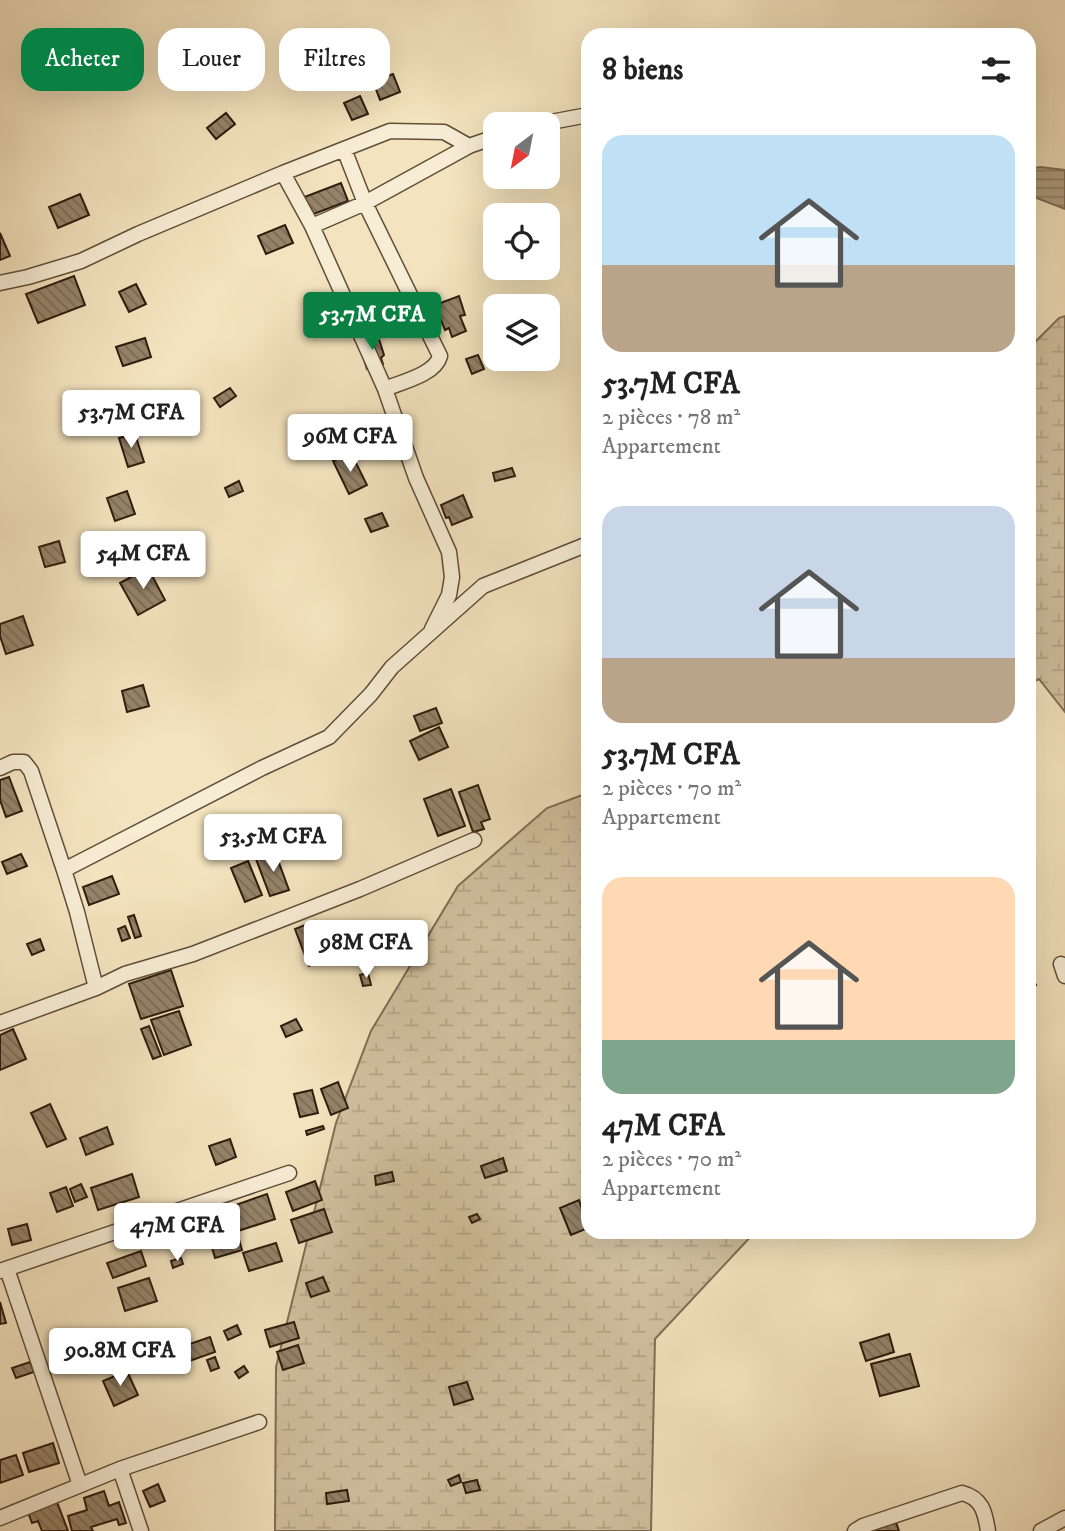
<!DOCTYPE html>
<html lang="fr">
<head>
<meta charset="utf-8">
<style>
  body { margin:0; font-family:"IM FELL DW Pica",serif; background:#f6f6f6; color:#222; height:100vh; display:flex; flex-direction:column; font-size:26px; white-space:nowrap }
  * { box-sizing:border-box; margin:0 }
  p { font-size:23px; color:#767676 }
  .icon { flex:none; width:38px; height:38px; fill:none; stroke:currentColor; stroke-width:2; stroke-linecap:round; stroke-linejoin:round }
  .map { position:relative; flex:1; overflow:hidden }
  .side { position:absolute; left:581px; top:28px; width:455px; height:1211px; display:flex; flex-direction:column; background:#fff; border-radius:21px; box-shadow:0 7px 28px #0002 }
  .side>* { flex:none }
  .guide { position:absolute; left:21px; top:28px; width:455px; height:63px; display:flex; gap:14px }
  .needle { width:46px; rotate:212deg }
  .tools { position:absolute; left:483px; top:112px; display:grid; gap:14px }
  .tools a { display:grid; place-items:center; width:77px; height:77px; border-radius:14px; background:#fff; box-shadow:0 7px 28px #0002; font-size:35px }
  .price { position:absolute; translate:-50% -60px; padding:0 16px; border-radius:7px; background:#fff; color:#222; font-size:23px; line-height:46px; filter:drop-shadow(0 2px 4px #0008) }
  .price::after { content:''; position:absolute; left:50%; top:42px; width:21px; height:16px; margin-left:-10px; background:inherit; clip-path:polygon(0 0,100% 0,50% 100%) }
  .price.current { background:#0b8043; color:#fff }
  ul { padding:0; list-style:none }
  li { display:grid; align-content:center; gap:14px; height:371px; padding:0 21px }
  li span { display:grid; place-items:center; height:217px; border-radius:21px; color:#555 }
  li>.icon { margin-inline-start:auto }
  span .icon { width:126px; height:126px; fill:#fffc; stroke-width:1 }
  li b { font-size:30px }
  h2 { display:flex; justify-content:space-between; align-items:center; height:84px; padding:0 21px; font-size:30px }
  .chip { padding:0 24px; border-radius:21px; background:#fff; box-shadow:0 7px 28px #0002; font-size:24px; line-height:63px }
  .chip.current { background:#0b8043; color:#fff }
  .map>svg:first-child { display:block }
  .wetland { fill:url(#wetland-marsh); stroke:#806e56; stroke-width:2 }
  .water { fill:url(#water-rules); stroke:#7c6b53; stroke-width:2 }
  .building { fill:url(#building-back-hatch); stroke:#2f1c0d; stroke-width:2 }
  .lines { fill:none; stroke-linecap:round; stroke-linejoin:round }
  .street-casing { stroke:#604e39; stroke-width:17 }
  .street { stroke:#f7edd5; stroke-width:14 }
</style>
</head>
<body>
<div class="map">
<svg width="1065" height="1531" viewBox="0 0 1065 1531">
  <defs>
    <pattern id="wetland-marsh" width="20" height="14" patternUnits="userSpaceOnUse" patternTransform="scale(1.75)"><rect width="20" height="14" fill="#d2c1a0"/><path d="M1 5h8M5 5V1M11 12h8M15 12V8" fill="none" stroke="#b5a589"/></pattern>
    <pattern id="water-rules" width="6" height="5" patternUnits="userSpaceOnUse" patternTransform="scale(1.75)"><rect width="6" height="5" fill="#b09f82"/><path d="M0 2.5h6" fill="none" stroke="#908169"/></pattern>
    <pattern id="building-back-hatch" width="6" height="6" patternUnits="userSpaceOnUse" patternTransform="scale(1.75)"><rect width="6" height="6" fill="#958369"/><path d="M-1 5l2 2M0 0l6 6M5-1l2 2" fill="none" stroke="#7a6a55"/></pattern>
  </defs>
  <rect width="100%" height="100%" fill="#f3e3be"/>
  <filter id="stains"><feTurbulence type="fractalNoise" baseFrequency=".00286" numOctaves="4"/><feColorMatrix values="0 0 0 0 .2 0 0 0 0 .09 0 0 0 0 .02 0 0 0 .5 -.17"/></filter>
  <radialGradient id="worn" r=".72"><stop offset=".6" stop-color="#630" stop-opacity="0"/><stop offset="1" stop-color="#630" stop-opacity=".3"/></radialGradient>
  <!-- wetland -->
  <path class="wetland" d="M1065,316v396l-26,-33 -10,5v-336l30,-30z
    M588,793v439h167l-100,107 -4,192h-376l1,-164 60,-244 35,-92 87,-145 89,-78z"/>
  <!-- water -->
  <path class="water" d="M1040,167l25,3v39l-36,-14v-26z"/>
  <!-- building -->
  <path class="building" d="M393,74l7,18 -20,8 -7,-19z
    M360,96l8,18 -16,6 -8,-17z
    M226,113l9,11 -19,15 -9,-11z
    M495,146v31h9l-7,3 -13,-29z
    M341,183l7,18 -45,17 -9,-17z
    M80,194l9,21 -31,13 -9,-21z
    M285,225l8,18 -27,11 -8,-18z
    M0,233l10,23 -10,4z
    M74,276l11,29 -47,18 -12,-29z
    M136,284l10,20 -17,8 -10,-20z
    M459,296l6,19 -5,1 6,15 -14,6 -3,-9 -4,2 -10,-25z
    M387,303l3,9 -18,7 -3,-8z
    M378,336l6,19 -3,3 2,6 -16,5 -8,-26z
    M145,338l6,19 -28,9 -7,-19z
    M478,355l6,14 -12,5 -6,-15z
    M230,388l6,8 -16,11 -6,-9z
    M135,434l9,28 -16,5 -9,-29z
    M348,454l6,10 2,-1 11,22 -18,9 -16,-33z
    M512,468l3,8 -20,5 -2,-8z
    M239,481l4,10 -14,6 -4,-9z
    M127,491l8,23 -20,7 -8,-23z
    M463,495l9,22 -20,8 -3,-8 -3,1 -5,-13z
    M382,513l6,13 -17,6 -6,-13z
    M59,541l6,21 -20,5 -6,-20z
    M148,568l17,32 -27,15 -18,-32z
    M23,616l10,29 -27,9 -6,-18v-12z
    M143,685l6,21 -22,6 -5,-21z
    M436,708l6,15 -22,8 -6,-15z
    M439,727l9,20 -29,13 -9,-19z
    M9,777l13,34 -16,6 -6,-17v-20z
    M478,785l12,34 -9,3 3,7 -11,3 -14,-40z
    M451,789l14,37 -27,10 -14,-37z
    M247,841l4,12 -12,5 -4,-12z
    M275,852l14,38 -19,6 -14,-37z
    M21,854l6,12 -20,8 -5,-12z
    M248,861l14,34 -17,7 -14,-34z
    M112,876l7,18 -30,11 -6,-18z
    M134,915l7,21 -6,2 -7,-21z
    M315,921l14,37 -20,8 -14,-37z
    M125,926l5,12 -8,3 -4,-12z
    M40,939l4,11 -12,5 -5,-11z
    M171,970l12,36 -42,13 -12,-35z
    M1029,971l7,14 -7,4z
    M368,973l3,12 -8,1 -3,-11z
    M179,1011l12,34 -27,10 -13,-35z
    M296,1019l6,11 -16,7 -5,-11z
    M149,1026l12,30 -8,3 -12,-30z
    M13,1029l13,30 -26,11v-35z
    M338,1082l10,26 -17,7 -10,-26z
    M312,1090l6,23 -18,4 -6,-23z
    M50,1104l16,35 -19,8 -16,-34z
    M323,1126l1,3 -17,6 -1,-4z
    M107,1127l6,17 -27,11 -6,-17z
    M230,1139l6,18 -20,8 -7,-19z
    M503,1158l4,13 -22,7 -4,-12z
    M392,1172l2,9 -18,4 -1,-9z
    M132,1174l7,23 -41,13 -7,-22z
    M315,1181l7,19 -29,11 -7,-19z
    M81,1184l6,13 -12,5 -5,-13z
    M66,1187l7,19 -16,6 -7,-19z
    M267,1194l8,25 -40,13 -8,-24z
    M579,1200l9,28 -17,7 -11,-27z
    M324,1209l8,23 -33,11 -8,-23z
    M477,1214l3,5 -8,4 -3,-6z
    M27,1224l4,16 -19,5 -4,-16z
    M238,1236l4,14 -27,8 -4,-14z
    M276,1243l6,18 -33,10 -6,-18z
    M141,1251l5,15 -33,12 -6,-15z
    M181,1258l2,6 -10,4 -2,-7z
    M323,1277l6,14 -18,6 -5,-14z
    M149,1278l8,23 -32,10 -7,-23z
    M0,1302l6,21 -6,1z
    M294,1322l5,16 -29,9 -5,-17z
    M237,1325l4,9 -13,6 -4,-9z
    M889,1334l5,18 -28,9 -6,-18z
    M166,1335l5,14 -17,6 -5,-15z
    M210,1337l5,15 -34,12 -6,-15z
    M298,1345l6,18 -21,7 -6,-18z
    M910,1354l9,32 -39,10 -9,-32z
    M215,1357l4,11 -8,3 -4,-11z
    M30,1362l4,10 -18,6 -4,-10z
    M244,1366l4,6 -9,6 -4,-6z
    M127,1371l11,24 -24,11 -11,-25z
    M467,1382l6,17 -19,6 -5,-18z
    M53,1443l6,20 -30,9 -6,-19z
    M16,1455l7,20 -23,8v-23z
    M459,1475l2,7 -10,4 -3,-6z
    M477,1480l3,10 -14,3 -3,-10z
    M158,1484l7,17 -15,6 -7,-16z
    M347,1490l2,11 -22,3 -1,-11z
    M104,1491l5,15 10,-4 7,21 -7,2 -2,-6 -26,8 2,4h-21l-4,-15 19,-6 -3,-12z
    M57,1502l11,29h-26l-4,-10 -6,2 -4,-11z
    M896,1522l3,9h-23v-2z"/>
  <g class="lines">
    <defs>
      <path id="street" d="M540,124l48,-9
        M344,149l21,54 75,153c-5,19 -39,26 -55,33
        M283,173l29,53 73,163 31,89 33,74 3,25 -3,18 -17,34
        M312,226l53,-23 104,-57
        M0,283l28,-6 53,-16 57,-27 145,-61 107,-42 54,1 25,14 26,-9
        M0,768l13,-6h11l7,9 33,99
        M1061,964l4,12
        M96,988l-19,-76 -13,-42 198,-102 67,-31 42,-43 21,-27 91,-81 105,-42
        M0,1023l96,-35 29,-14 68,-20 167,-65 114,-49
        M7,1269l73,216
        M0,1271l289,-98
        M120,1469l21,62
        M0,1518l120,-49 139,-47
        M855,1531l8,-5 99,-33c20,5 23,19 26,38
        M1041,1531l24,-13"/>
    </defs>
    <!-- street casing -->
    <use href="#street" class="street-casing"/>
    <!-- street -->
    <use href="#street" class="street"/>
  </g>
  <rect width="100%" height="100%" filter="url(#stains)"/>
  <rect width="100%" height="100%" fill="url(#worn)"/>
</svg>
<div class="tools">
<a><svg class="needle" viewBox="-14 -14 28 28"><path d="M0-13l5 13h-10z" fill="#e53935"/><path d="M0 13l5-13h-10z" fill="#767676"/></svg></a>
<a><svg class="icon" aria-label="locate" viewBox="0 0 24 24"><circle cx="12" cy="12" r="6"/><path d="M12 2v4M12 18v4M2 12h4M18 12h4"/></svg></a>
<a><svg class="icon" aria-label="layers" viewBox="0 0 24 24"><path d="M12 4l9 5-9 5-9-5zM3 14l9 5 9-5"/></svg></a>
</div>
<b class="price current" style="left:372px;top:352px">53.7M CFA</b>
<b class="price" style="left:131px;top:450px">53.7M CFA</b>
<b class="price" style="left:350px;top:474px">96M CFA</b>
<b class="price" style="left:143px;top:591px">54M CFA</b>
<b class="price" style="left:273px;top:874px">53.5M CFA</b>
<b class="price" style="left:366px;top:980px">98M CFA</b>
<b class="price" style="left:177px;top:1263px">47M CFA</b>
<b class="price" style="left:120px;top:1388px">90.8M CFA</b>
<div class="guide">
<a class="chip current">Acheter</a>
<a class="chip">Louer</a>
<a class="chip">Filtres</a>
</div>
<section class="side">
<h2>8 biens<svg class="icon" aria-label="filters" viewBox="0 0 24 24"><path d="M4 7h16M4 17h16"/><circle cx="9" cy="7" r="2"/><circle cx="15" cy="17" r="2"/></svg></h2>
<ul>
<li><span style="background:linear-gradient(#bfe0f5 60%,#b9a48a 0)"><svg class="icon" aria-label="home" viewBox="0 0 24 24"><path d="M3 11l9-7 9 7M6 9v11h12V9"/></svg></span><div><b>53.7M CFA</b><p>2 pièces · 78 m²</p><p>Appartement</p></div></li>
<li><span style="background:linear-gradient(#c9d6e8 70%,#b9a48a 0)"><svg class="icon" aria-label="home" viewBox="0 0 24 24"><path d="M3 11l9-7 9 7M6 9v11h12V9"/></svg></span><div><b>53.7M CFA</b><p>2 pièces · 70 m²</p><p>Appartement</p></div></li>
<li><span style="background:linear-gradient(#ffd9b3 75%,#7fa58c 0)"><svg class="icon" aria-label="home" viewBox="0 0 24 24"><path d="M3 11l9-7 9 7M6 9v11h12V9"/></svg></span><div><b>47M CFA</b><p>2 pièces · 70 m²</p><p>Appartement</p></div></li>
</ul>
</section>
</div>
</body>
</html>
